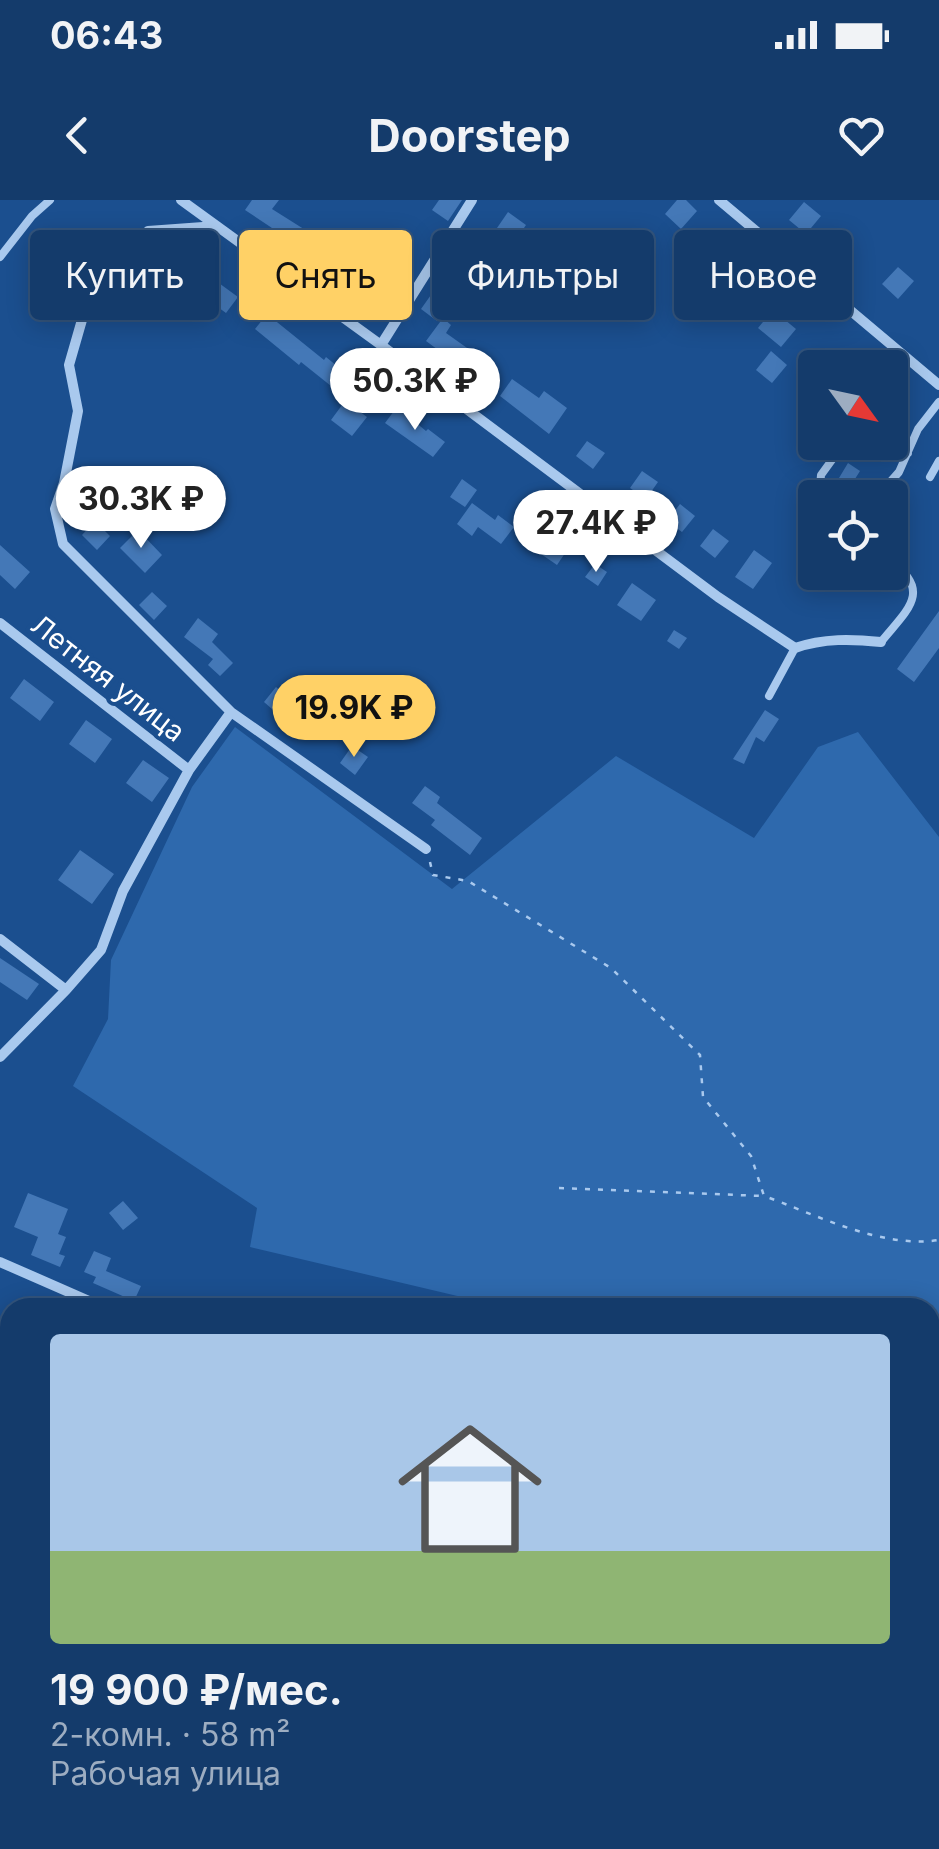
<!DOCTYPE html>
<html lang="ru">
<head>
<meta charset="utf-8">
<style>
  body { margin:0; font-family:Inter,sans-serif; background:#214673; color:#f1f3f6; height:100vh; display:flex; flex-direction:column; font-size:38px; white-space:nowrap }
  * { box-sizing:border-box; margin:0 }
  p { font-size:32px; color:#9dadc1 }
  .icon { flex:none; width:55px; height:55px; fill:none; stroke:currentColor; stroke-width:2; stroke-linecap:round; stroke-linejoin:round }
  .map { position:relative; flex:1; overflow:hidden }
  .side { position:absolute; left:0px; top:1098px; width:940px; height:552px; display:flex; flex-direction:column; background:#143b6b; border-radius:30px 30px 0 0; box-shadow:0 5px 25px #0003,0 0 0 2px #33557e }
  .side>* { flex:none }
  .guide { position:absolute; left:30px; top:30px; width:880px; height:90px; display:flex; gap:20px }
  .needle { width:65px; rotate:123deg }
  .tools { position:absolute; left:798px; top:150px; display:grid; gap:20px }
  .tools a { display:grid; place-items:center; width:110px; height:110px; border-radius:10px; background:#143b6b; box-shadow:0 5px 25px #0003,0 0 0 2px #33557e; font-size:50px }
  .price { position:absolute; translate:-50% -85px; padding:0 22px; border-radius:35px; background:#fff; color:#222; font-size:32px; line-height:65px; filter:drop-shadow(0 2px 5px #0008) }
  .price::after { content:''; position:absolute; left:50%; top:60px; width:30px; height:22px; margin-left:-15px; background:inherit; clip-path:polygon(0 0,100% 0,50% 100%) }
  .price.active { background:#ffd166; color:#111 }
  ul { padding:0; list-style:none }
  li { display:grid; align-content:center; gap:20px; height:530px; padding:0 50px }
  li span { display:grid; place-items:center; height:310px; border-radius:10px; color:#555 }
  li>.icon { margin-inline-start:auto }
  span .icon { width:180px; height:180px; fill:#fffc; stroke-width:1 }
  li b { font-size:42px }
  .chip { padding:0 35px; border-radius:10px; background:#143b6b; box-shadow:0 5px 25px #0003,0 0 0 2px #33557e; font-size:35px; line-height:90px }
  .chip.active { background:#ffd166; color:#111 }
  .status { display:flex; justify-content:space-between; align-items:center; height:70px; padding:0 50px; background:#143b6b; direction:ltr }
  .status svg { height:28px; fill:currentColor }
  header { display:flex; justify-content:space-between; align-items:center; height:130px; padding:0 50px; background:#143b6b; font-size:45px; font-weight:700 }
  .map>svg:first-child { display:block }
  .green { fill:#2e69ad }
  .building { fill:#4478b7 }
  .lines { fill:none; stroke-linecap:round; stroke-linejoin:round }
  .path { stroke:#a9c9ee; stroke-width:2.5; stroke-dasharray:5 8; stroke-linecap:butt }
  .lane { stroke:#a9c9ee; stroke-width:8 }
  .street { stroke:#a9c9ee; stroke-width:10 }
  .labels { text-anchor:middle; dominant-baseline:central; stroke-width:8; stroke-linejoin:round; paint-order:stroke }
  .street-label { font-size:28px; fill:#fff; stroke:#1b4f8f }
</style>
</head>
<body>
<div class="status"><b>06:43</b><svg viewBox="0 0 49 12"><path d="M0 12V9h3v3zM5 12V6h3v6zM10 12V3h3v9zM15 12V0h3v12zM26 1h20v11H26zM47 4h2v5h-2z"/></svg></div>
<header><svg class="icon" aria-label="back" viewBox="0 0 24 24"><path d="M15 5l-7 7 7 7"/></svg>Doorstep<svg class="icon" aria-label="heart" viewBox="0 0 24 24"><path d="M12 20l-8-8c-3-5 5-10 8-4 3-6 11-1 8 4z"/></svg></header>
<div class="map">
<svg width="939" height="1649" viewBox="0 0 939 1649">
  <rect width="100%" height="100%" fill="#1b4f8f"/>
  <!-- green -->
  <path class="green" d="M235,527l217,162 164,-133 138,82 64,-91 40,-15 81,105v757l-9,-3v-283l-426,-1 -254,-60 7,-39 -184,-122 35,-67 3,-59 81,-173z"/>
  <!-- building -->
  <path class="building" d="M252,0h27l-7,9 54,34 -12,17 -44,-29 2,-3 -27,-18z
    M439,0h23l-14,21 -16,-11z
    M677,0h9l11,11 -16,18 -16,-15z
    M804,2l17,14 -15,18 -17,-14z
    M508,12l18,13 -11,16 -18,-13z
    M727,35l17,14 -15,18 -17,-14z
    M166,59l24,18 -19,25 -24,-17z
    M349,65l27,19 13,-19 21,14 -25,36 -49,-32z
    M758,65l17,13 -15,19 -17,-14z
    M898,67l16,14 -16,18 -16,-15z
    M509,77l16,10 -11,18 -17,-10z
    M212,78l26,19 -12,16 -26,-19z
    M433,92l16,11 -12,18 -16,-12z
    M773,110l23,19 -15,18 -23,-19z
    M267,114l57,46 2,-3 17,14 -12,15 -30,-24 -2,3 -44,-36z
    M443,118l8,7 -5,8 31,22 -13,20 -18,-13 3,-4 -23,-17z
    M771,151l16,14 -15,18 -16,-13z
    M512,179l27,19 5,-7 23,17 -18,26 -49,-38z
    M345,201l22,16 -15,19 -21,-16z
    M397,207l29,24 2,-2 17,13 -12,15 -48,-34z
    M587,241l18,12 -12,16 -17,-13z
    M848,263l12,8 -17,27h-16z
    M642,271l16,11 -12,17 -16,-11z
    M462,279l15,11 -12,17 -15,-10z
    M472,303l23,17 3,-5 16,12 -13,17 -23,-17 -6,9 -15,-12z
    M680,304l15,12 -13,16 -15,-11z
    M538,314l36,26 -17,25 -16,-11 10,-15 -20,-13z
    M95,321l15,15 -13,14 -15,-15z
    M713,329l16,12 -14,17 -15,-12z
    M138,330l24,25 -17,18 -25,-25z
    M0,345l30,27 -15,17 -15,-14z
    M754,350l18,13 -19,26 -18,-12z
    M595,364l12,8 -9,14 -13,-9z
    M632,383l24,17 -15,21 -24,-16z
    M152,392l15,14 -13,14 -15,-15z
    M939,411v37l-25,34 -17,-13z
    M198,418l20,16 -6,8 21,21 -13,13 -12,-11 5,-6 -29,-22z
    M674,430l13,8 -8,11 -12,-8z
    M24,479l30,23 -14,19 -30,-23z
    M276,487l16,14 -12,15 -16,-14z
    M317,496l15,11 -12,17 -16,-11z
    M765,510l14,9 -15,23 -8,-5 -12,27 -11,-5z
    M86,520l26,19 -17,24 -26,-19z
    M352,546l16,11 -13,18 -15,-12z
    M143,560l26,18 -17,24 -26,-19z
    M425,586l15,11 -3,6 45,35 -12,17 -39,-30 4,-5 -23,-17z
    M80,650l34,24 -22,30 -34,-24z
    M0,758l39,26 -12,16 -27,-18z
    M28,993l40,16 -10,25 8,3 -7,17 6,2 -5,11 -29,-12 7,-18 -24,-10z
    M123,1001l15,17 -15,12 -14,-17z
    M94,1051l17,7 -5,13 35,15 -7,15 -41,-18 3,-6 -12,-5z"/>
  <g class="lines">
    <!-- path -->
    <path class="path" d="M430,662l3,13 35,6 143,87 89,87 3,42 48,59 13,40c53,19 118,53 175,44
      M559,988l204,8
      M386,1108l2,-4"/>
    <!-- lane -->
    <path class="lane" d="M0,57l32,-41 18,-16
      M930,277l9,-16
      M819,298l2,-23 16,-22h71
      M876,298l23,-26 19,-43 21,-27
      M881,442c25,-31 53,-51 9,-81
      M769,496l26,-48"/>
    <!-- street -->
    <path class="street" d="M181,0l200,145 337,252 77,51c29,-10 57,-9 86,-6
      M719,0l220,185
      M217,26l-69,5 -60,68 -19,66 9,46 -14,72 -9,26 8,35 168,168 195,137
      M381,145l91,-145
      M0,423l189,147
      M0,739l66,51
      M0,857l66,-67 35,-40 22,-59 66,-121 42,-58
      M0,1062l105,46
      M0,1276l10,4
      M930,1417l9,3
      M912,1640l22,9
      M0,1644l7,5
      M131,1649l4,-9"/>
  </g>
  <g class="labels">
    <!-- street labels -->
    <g class="street-label">
      <text transform="translate(108 478) rotate(38)">Летняя улица</text>
    </g>
  </g>
</svg>
<div class="tools">
<a><svg class="needle" viewBox="-14 -14 28 28"><path d="M0-13l5 13h-10z" fill="#e53935"/><path d="M0 13l5-13h-10z" fill="#9dadc1"/></svg></a>
<a><svg class="icon" aria-label="locate" viewBox="0 0 24 24"><circle cx="12" cy="12" r="6"/><path d="M12 2v4M12 18v4M2 12h4M18 12h4"/></svg></a>
</div>
<b class="price" style="left:415px;top:233px">50.3K ₽</b>
<b class="price" style="left:141px;top:351px">30.3K ₽</b>
<b class="price" style="left:596px;top:375px">27.4K ₽</b>
<b class="price active" style="left:354px;top:560px">19.9K ₽</b>
<div class="guide">
<a class="chip">Купить</a>
<a class="chip active">Снять</a>
<a class="chip">Фильтры</a>
<a class="chip">Новое</a>
</div>
<section class="side">
<ul>
<li><span style="background:linear-gradient(#a9c7e8 70%,#8fb573 0)"><svg class="icon" aria-label="home" viewBox="0 0 24 24"><path d="M3 11l9-7 9 7M6 9v11h12V9"/></svg></span><div><b>19 900 ₽/мес.</b><p>2-комн. · 58 m²</p><p>Рабочая улица</p></div></li>
</ul>
</section>
</div>
</body>
</html>
